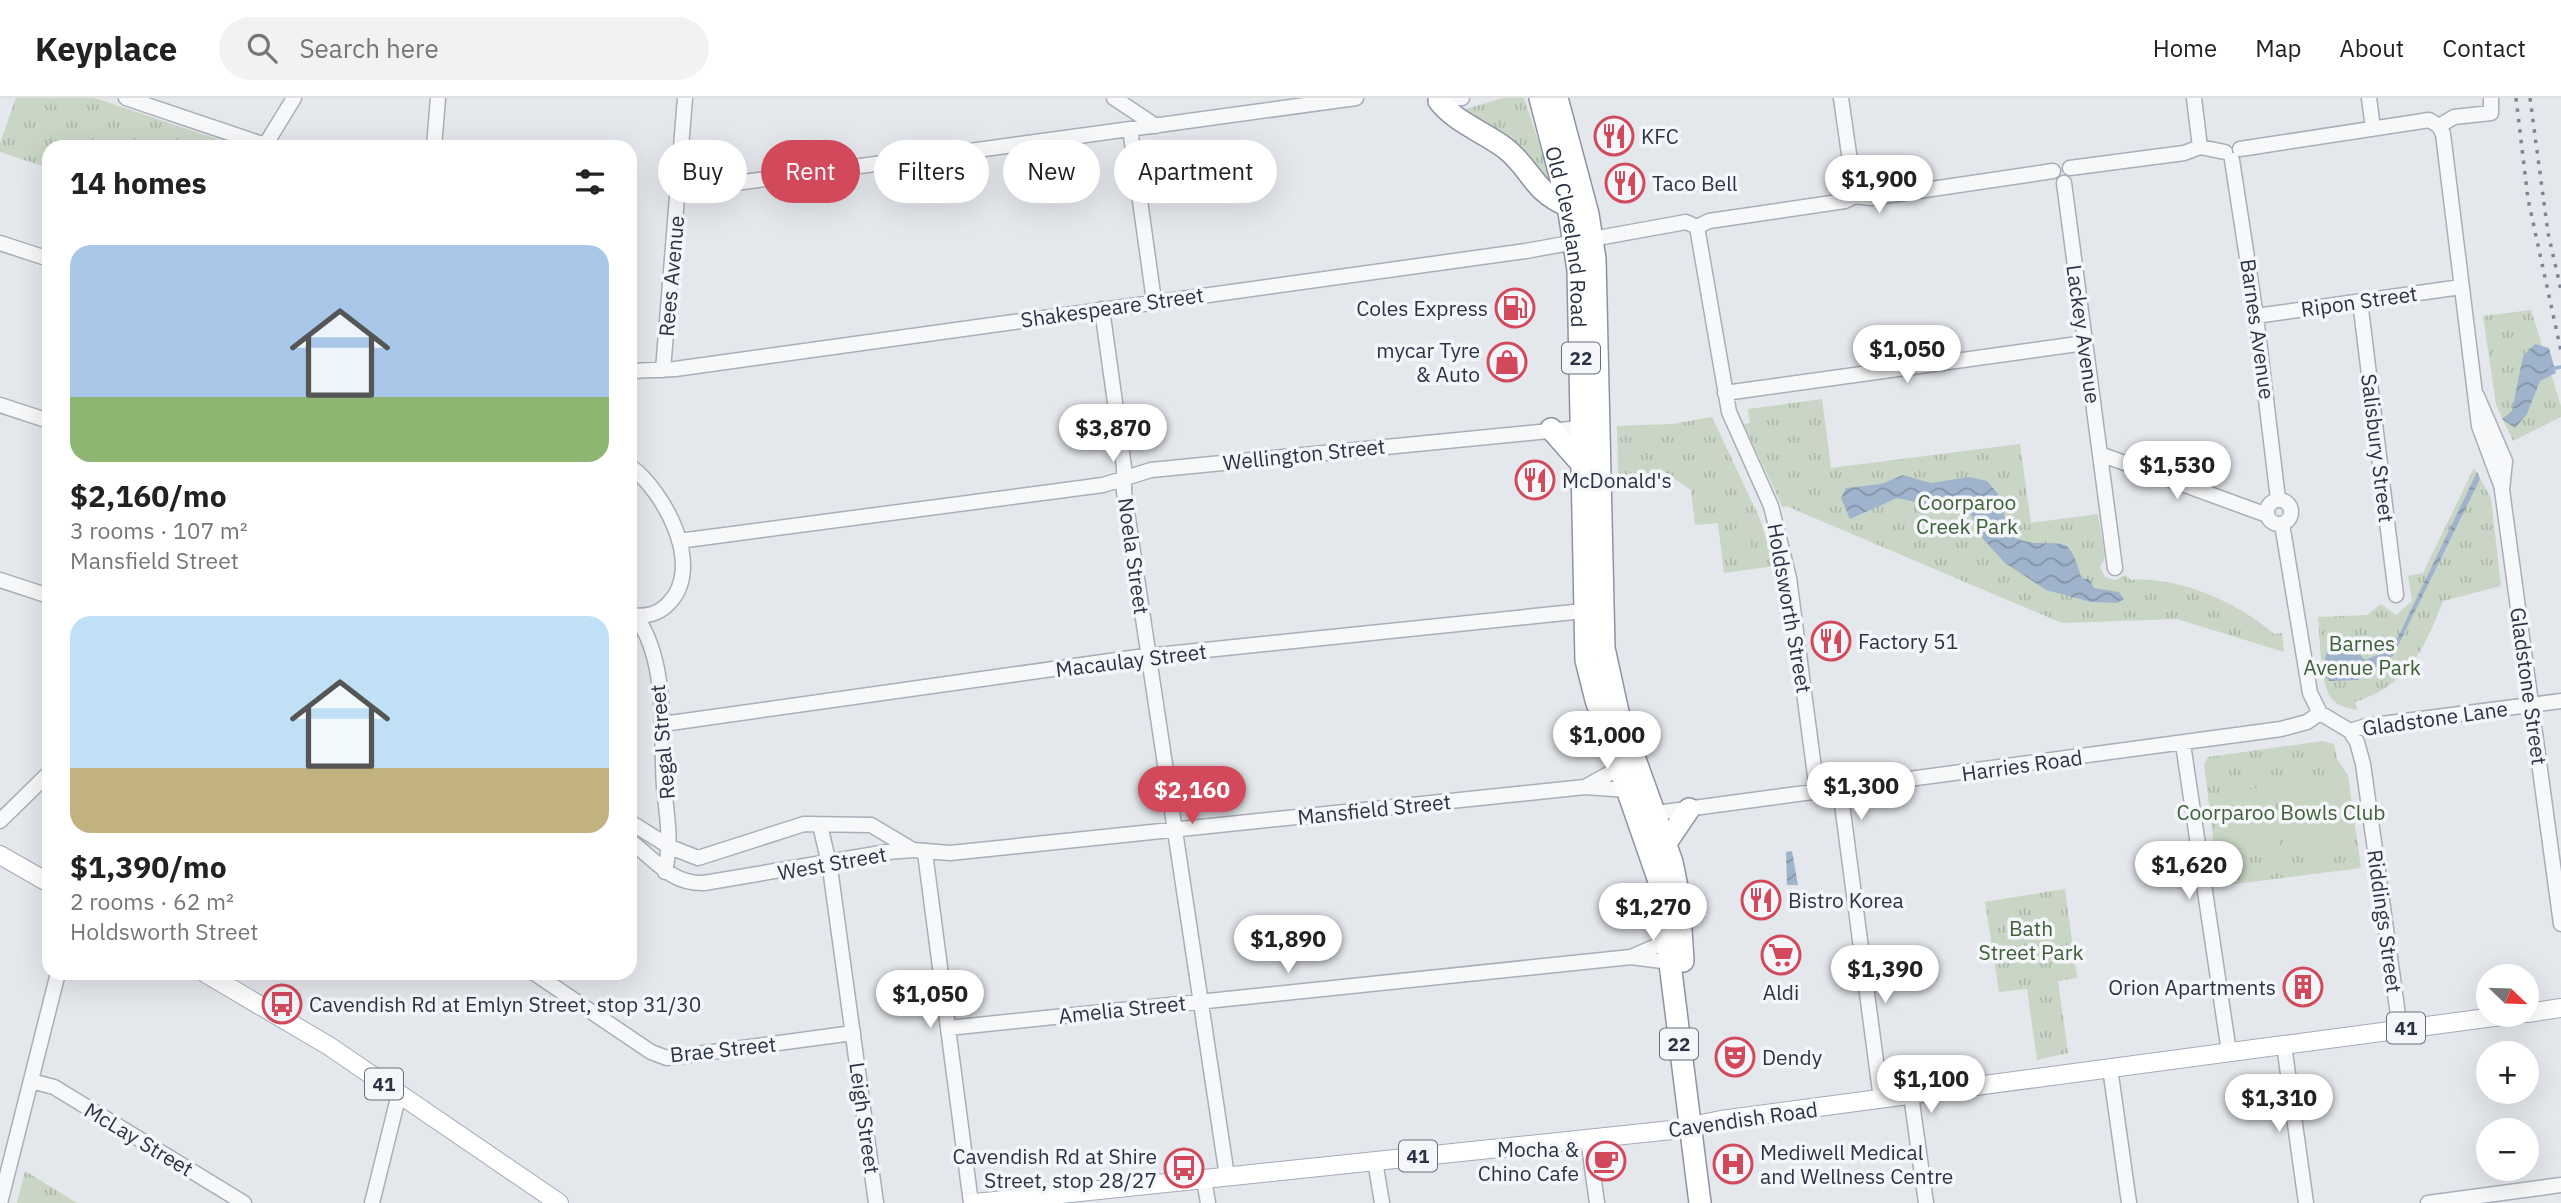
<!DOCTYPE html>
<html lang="en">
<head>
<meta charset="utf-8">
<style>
  body { margin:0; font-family:"IBM Plex Sans",sans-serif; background:#f2f2f2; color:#222; height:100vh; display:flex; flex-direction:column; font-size:26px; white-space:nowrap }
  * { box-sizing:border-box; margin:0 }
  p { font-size:23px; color:#767676 }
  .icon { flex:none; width:38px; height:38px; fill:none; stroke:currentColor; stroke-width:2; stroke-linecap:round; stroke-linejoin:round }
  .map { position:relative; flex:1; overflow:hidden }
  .drawer { position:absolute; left:42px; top:42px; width:595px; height:840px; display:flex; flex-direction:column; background:#fff; border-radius:21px; box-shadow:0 7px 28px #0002 }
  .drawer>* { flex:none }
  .top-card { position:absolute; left:658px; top:42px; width:665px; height:63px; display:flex; gap:14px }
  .needle { width:46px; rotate:113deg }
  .tools { position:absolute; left:2476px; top:866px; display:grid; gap:14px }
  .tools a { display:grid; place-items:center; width:63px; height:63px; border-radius:50%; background:#fff; box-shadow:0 7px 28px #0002; font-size:35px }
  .price { position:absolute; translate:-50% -60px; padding:0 16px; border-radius:24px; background:#fff; color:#222; font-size:23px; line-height:46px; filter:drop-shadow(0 2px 4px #0008) }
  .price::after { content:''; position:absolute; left:50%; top:42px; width:21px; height:16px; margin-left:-10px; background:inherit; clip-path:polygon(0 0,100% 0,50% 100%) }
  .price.active { background:#d1495b; color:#fff }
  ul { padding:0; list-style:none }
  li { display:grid; align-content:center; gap:14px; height:371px; padding:0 28px }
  li span { display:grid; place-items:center; height:217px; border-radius:21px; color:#555 }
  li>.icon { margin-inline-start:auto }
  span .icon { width:126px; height:126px; fill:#fffc; stroke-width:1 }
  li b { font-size:30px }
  h2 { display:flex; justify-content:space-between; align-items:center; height:84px; padding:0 28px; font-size:30px }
  .pill { padding:0 24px; border-radius:32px; background:#fff; box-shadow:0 7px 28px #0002; font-size:24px; line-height:63px }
  .pill.active { background:#d1495b; color:#fff }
  header { display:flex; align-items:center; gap:42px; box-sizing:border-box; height:98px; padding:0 35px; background:#fff; border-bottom:2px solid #e0e0e0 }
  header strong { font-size:33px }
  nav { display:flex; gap:38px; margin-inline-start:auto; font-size:24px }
  .search { width:490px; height:63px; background:#f2f2f2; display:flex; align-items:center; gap:18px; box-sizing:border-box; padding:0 24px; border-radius:38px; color:#767676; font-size:26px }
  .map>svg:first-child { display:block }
  .park { fill:url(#park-tufts) }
  .pitch { fill:#c9d6c5 }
  .water { fill:url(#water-waves) }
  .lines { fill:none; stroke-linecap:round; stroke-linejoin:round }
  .stream { stroke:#9fb4cc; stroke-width:3.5 }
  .minor-casing { stroke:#a9aeb7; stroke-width:17 }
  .major-casing { stroke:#a3abb8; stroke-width:20 }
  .highway-casing { stroke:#8b94a3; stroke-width:24 }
  .minor { stroke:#f7f8fa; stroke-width:14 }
  .major { stroke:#fff; stroke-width:18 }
  .highway { stroke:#fff; stroke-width:21 }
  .rail { stroke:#7d8696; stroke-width:3.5; stroke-dasharray:3.5 7; stroke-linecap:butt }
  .labels { text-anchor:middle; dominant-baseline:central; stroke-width:7; stroke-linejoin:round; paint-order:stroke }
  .shield { fill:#f4f6f9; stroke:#676e7b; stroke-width:2 }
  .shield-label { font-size:19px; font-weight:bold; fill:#2b3445 }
  .poi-label { font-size:21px; fill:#2b3445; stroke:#f4f6f9; text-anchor:start }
  .street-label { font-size:21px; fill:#2b3445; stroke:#f4f6f9 }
  .park-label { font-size:21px; fill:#3f6138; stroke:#f4f6f9 }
</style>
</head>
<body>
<header>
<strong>Keyplace</strong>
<div class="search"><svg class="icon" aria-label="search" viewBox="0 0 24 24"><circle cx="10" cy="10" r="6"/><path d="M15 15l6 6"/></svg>Search here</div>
<nav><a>Home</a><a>Map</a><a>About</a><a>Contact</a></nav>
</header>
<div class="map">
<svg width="2561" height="1105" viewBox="0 0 2561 1105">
  <defs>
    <pattern id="park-tufts" width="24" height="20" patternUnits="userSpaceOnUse" patternTransform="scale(1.75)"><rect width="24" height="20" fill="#c9d6c5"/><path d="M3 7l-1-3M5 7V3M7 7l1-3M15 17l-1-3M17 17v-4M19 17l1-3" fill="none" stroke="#adb8ab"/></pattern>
    <pattern id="water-waves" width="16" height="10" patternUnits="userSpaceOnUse" patternTransform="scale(1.75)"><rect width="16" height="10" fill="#9fb4cc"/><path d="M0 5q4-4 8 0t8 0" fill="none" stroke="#8293a7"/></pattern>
  </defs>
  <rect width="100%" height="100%" fill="#e4e7ec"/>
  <!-- park -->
  <path class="park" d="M16,0h79l134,45 2,4h-182v21l-49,-16v-9z
    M1503,0h21l31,94 -96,-81z
    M2531,212l30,96v11l-48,24 -17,-36 -13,-89z
    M1822,301l9,69 189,-24 11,79 67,-9 7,43 -5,10 5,10 10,3 10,-5 6,5c47,-4 108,23 143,54l8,-1 2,19 -107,-33 -115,4 -276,-117 -3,2 -37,-79 -2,-5 6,-1 -2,-14z
    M1712,319l48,102 15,47 -51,7 -6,-50 -23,2 -4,-35 -28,-19 -45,6 -1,-51 55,-2z
    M2474,370l17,30 10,88 -58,15c-19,49 -35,84 -88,101l2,8c-8,-2 -20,-4 -25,-11 -12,-13 -12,-64 -14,-82l49,-2 14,-11 15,11 16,-14 -4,-25 15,-3z
    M2323,643l11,3 3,15 11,16 13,93 -142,18 -15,-122 4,-7z
    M2065,791l12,89 -19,3 10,72 -31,7 -10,-71 -28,3 -14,-90z
    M25,1073l52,32h-60z"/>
  <!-- pitch -->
  <path class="pitch" d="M1748,428l4,24 -17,2 -3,-23z
    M2344,679l7,64 -63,8 -8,-64z
    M2273,688l8,65 -62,8 -8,-65z"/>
  <!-- water -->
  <path class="water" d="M2535,246l14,4 7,25 -16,8 -13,33 -12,14 -13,-9 10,-8 11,-55z
    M2477,374l3,7 -87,177 -35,24 -29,1 -7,-8 6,-27 25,2 12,12 15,-6 18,-17z
    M1903,377l28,8 38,-6 18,4 12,14 10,39c22,16 50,4 59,13 7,7 10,22 14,32h7l5,9 25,4 5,7 -7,4 -26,-1 -45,-12 -41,-27 -22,-24 -15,-30 -15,-7 -19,4 -37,-8 -47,21 -9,-21 5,-10 35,-4z
    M1792,753l6,34h-11l-1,-33z"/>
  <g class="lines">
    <!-- stream -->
    <path class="stream" d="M2550,271l11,-2"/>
    <defs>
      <path id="minor" d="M126,0l139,47
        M1114,0l42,28
        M1841,0l14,98
        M2194,0l6,49
        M2369,0l4,30
        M1436,2l26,-2
        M2439,28l4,8 36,292 22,59
        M2439,28l15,-9 37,-4v-15
        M1130,31l24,172
        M264,49l30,-49
        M434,49l4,-49
        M2240,51l183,-28 6,-1 10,6
        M2232,62l24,156 22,183
        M2070,70l114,-15 16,-6 25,5
        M2064,85l51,385
        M678,93l678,-93
        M1697,129l32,185 42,94 18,72 28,213
        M1697,129l12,-6 136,-20 10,-5 16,2 182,-27
        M0,145l49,16
        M2360,203l36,294
        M1102,211l22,158v25l103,684
        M2256,218l205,-29
        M663,272l22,-272
        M630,273l45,-2 851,-118 160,-29 11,5
        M1725,295l360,-50
        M2477,298l28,65 -3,29 59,434
        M0,307l49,16
        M2100,356l167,61
        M630,368c34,25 75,100 39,137 -11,12 -24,14 -39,12
        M2267 414a12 12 0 1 1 24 0a12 12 0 1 1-24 0Z
        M2282,426l28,169 10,20 30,18 7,11 6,22 37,265
        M679,443l424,-56 48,-15 439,-43
        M0,482l49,16
        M636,518c33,49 24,114 28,171 3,32 8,52 1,85
        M663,626l475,-67 455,-47
        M2350,633l16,-5 195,-25
        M2183,646l46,308
        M1585,689l33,-18
        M1840,691l41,310
        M1649,716l632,-85 26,-7 13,-9
        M0,723l49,-48
        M630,724l40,25 28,11 106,-34 67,1 42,25
        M820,727l10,43 46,335
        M630,743c25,18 40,43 74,42l183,-31 26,-2 37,3 635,-66 42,3
        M925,755l46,350
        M1631,859l39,5
        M534,875l117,79 16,6 186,-25
        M948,930l683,-71 37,-16
        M2284,947l22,158
        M2110,970l19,135
        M31,983l23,6 190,116
        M1911,997l15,108
        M1588,1041l9,64
        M1375,1063l7,42
        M1204,1081l4,24
        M0,1105l58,-230
        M372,1105l27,-109
        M2428,1105l133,-18"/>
      <path id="major" d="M0,757l49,28
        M205,875l124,73 230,157
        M2527,915l34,-5
        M975,1105l697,-73 49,-10 788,-105"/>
      <g id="highway">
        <path id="s1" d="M1540,0l28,108 10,64 8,390 10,40 64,184 40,319"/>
        <path d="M1557,0l31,116 7,45 9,389 14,64 54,150 7,35 4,64"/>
        <path d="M1439,3c16,21 45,31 66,47 27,21 27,43 63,58"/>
        <path d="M1551,331l30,34"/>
        <path d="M1666,745l23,-34"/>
      </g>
    </defs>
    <!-- minor casing -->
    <use href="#minor" class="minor-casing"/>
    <!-- major casing -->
    <use href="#major" class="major-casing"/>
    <!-- highway casing -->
    <use href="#highway" class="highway-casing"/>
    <!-- minor -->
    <use href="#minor" class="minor"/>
    <!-- major -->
    <use href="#major" class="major"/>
    <!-- highway -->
    <use href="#highway" class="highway"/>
    <!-- rail -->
    <path class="rail" d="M2516,0l12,101 33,152
      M2530,0l18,135 13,57"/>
  </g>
  <!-- icons -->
  <defs>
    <symbol id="restaurant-ring" viewBox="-11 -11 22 22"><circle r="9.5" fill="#f4f6f9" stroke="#d1495b" stroke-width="1.5"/><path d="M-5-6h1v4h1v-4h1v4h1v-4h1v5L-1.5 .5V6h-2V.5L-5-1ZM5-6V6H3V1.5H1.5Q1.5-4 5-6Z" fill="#d1495b"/></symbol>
    <symbol id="fuel-ring" viewBox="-11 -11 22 22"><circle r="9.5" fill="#f4f6f9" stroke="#d1495b" stroke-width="1.5"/><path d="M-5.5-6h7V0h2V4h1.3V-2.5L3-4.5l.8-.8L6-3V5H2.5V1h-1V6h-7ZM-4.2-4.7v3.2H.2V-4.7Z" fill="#d1495b"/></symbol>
    <symbol id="shop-ring" viewBox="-11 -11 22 22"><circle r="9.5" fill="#f4f6f9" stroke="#d1495b" stroke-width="1.5"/><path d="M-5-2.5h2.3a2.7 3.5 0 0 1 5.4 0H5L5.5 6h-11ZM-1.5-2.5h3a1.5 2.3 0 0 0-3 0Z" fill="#d1495b"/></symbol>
    <symbol id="supermarket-ring" viewBox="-11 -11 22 22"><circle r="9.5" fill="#f4f6f9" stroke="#d1495b" stroke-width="1.5"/><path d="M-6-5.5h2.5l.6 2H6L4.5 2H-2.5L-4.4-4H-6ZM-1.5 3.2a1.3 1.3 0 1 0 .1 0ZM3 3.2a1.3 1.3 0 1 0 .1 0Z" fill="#d1495b"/></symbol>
    <symbol id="building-ring" viewBox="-11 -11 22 22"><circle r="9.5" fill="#f4f6f9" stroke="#d1495b" stroke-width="1.5"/><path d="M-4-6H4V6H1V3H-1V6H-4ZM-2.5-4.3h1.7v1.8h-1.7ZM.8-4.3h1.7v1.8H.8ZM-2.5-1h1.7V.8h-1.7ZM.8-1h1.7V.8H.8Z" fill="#d1495b"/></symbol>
    <symbol id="bus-ring" viewBox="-11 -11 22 22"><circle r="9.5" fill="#f4f6f9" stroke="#d1495b" stroke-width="1.5"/><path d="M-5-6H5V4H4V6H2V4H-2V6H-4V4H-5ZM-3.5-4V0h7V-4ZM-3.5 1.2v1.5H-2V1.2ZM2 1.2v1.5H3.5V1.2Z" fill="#d1495b"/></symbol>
    <symbol id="theatre-ring" viewBox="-11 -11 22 22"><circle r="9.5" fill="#f4f6f9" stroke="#d1495b" stroke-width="1.5"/><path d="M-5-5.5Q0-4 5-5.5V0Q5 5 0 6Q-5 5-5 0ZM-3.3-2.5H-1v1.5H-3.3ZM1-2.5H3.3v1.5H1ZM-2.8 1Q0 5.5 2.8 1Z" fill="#d1495b"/></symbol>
    <symbol id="cafe-ring" viewBox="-11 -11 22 22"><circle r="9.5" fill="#f4f6f9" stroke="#d1495b" stroke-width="1.5"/><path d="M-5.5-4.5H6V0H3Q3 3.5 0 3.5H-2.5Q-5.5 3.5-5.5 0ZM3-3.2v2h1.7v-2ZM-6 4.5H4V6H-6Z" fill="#d1495b"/></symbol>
    <symbol id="hospital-ring" viewBox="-11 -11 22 22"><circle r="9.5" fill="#f4f6f9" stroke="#d1495b" stroke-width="1.5"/><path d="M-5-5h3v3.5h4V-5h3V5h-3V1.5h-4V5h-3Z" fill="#d1495b"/></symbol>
  </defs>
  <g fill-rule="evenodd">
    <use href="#restaurant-ring" x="1592" y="16" width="44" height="44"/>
    <use href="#restaurant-ring" x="1603" y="63" width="44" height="44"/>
    <use href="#fuel-ring" x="1493" y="188" width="44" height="44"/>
    <use href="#shop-ring" x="1485" y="242" width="44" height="44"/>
    <use href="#restaurant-ring" x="1513" y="360" width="44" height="44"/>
    <use href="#restaurant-ring" x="1809" y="521" width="44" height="44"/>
    <use href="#restaurant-ring" x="1739" y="780" width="44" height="44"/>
    <use href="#supermarket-ring" x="1759" y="835" width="44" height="44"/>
    <use href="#building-ring" x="2281" y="867" width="44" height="44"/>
    <use href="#bus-ring" x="260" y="884" width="44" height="44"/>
    <use href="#theatre-ring" x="1713" y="937" width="44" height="44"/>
    <use href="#cafe-ring" x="1584" y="1041" width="44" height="44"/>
    <use href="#hospital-ring" x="1711" y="1044" width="44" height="44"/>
    <use href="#bus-ring" x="1162" y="1048" width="44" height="44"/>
  </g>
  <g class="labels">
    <!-- shield labels -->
    <g class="shield">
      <rect x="1562" y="244.5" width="38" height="31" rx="5"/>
      <rect x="2387" y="914.5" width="38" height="31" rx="5"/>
      <rect x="1660" y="930.5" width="38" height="31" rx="5"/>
      <rect x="365" y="970.5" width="38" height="31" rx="5"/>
      <rect x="1399" y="1042.5" width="38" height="31" rx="5"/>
    </g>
    <g class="shield-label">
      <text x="1581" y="260">22</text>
      <text x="2406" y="930">41</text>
      <text x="1679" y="946">22</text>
      <text x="384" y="986">41</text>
      <text x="1418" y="1058">41</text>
    </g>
    <!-- poi labels -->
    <g class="poi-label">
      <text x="1641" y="38">KFC</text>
      <text x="1652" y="85">Taco Bell</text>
      <text x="1488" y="210" text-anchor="end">Coles Express</text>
      <text x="1480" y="252" text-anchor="end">mycar Tyre<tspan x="1480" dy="24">&amp; Auto</tspan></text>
      <text x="1562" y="382">McDonald's</text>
      <text x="1858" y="543">Factory 51</text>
      <text x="1788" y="802">Bistro Korea</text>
      <text x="2276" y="889" text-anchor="end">Orion Apartments</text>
      <text x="1781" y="894" text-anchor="middle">Aldi</text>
      <text x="309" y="906">Cavendish Rd at Emlyn Street, stop 31/30</text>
      <text x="1762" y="959">Dendy</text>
      <text x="1579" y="1051" text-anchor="end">Mocha &amp;<tspan x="1579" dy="24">Chino Cafe</tspan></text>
      <text x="1760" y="1054">Mediwell Medical<tspan x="1760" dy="24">and Wellness Centre</tspan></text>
      <text x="1157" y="1058" text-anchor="end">Cavendish Rd at Shire<tspan x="1157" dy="24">Street, stop 28/27</tspan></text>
    </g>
    <!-- street labels -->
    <g class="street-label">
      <text stroke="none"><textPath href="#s1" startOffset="142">Old Cleveland Road</textPath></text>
      <text transform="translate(671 178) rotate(-85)">Rees Avenue</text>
      <text transform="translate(2359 203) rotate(-8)">Ripon Street</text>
      <text transform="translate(1112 209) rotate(-8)">Shakespeare Street</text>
      <text transform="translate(2258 231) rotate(82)">Barnes Avenue</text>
      <text transform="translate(2084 236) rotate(82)">Lackey Avenue</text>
      <text transform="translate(2378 350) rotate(83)">Salisbury Street</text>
      <text transform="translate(1304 356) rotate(-6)">Wellington Street</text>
      <text transform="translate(1134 458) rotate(82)">Noela Street</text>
      <text transform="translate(1790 510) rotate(80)">Holdsworth Street</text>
      <text transform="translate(1131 562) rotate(-7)">Macaulay Street</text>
      <text transform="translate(2529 588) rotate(82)">Gladstone Street</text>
      <text transform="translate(2435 620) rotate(-8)">Gladstone Lane</text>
      <text transform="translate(662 644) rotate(-95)">Regal Street</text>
      <text transform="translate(2022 667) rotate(-8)">Harries Road</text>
      <text transform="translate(1374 711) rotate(-6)">Mansfield Street</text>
      <text transform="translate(832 765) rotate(-10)">West Street</text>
      <text transform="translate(2385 823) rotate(82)">Riddings Street</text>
      <text transform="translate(1122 911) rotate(-6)">Amelia Street</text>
      <text transform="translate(723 951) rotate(-6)">Brae Street</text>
      <text transform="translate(865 1020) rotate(82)">Leigh Street</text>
      <text transform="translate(1743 1021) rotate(-8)">Cavendish Road</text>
      <text transform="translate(139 1041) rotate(31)">McLay Street</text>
    </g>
    <!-- park labels -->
    <g class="park-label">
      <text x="1967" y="404">Coorparoo<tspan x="1967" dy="24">Creek Park</tspan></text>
      <text x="2362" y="545">Barnes<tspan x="2362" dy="24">Avenue Park</tspan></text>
      <text x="2281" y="714">Coorparoo Bowls Club</text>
      <text x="2031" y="830">Bath<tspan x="2031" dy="24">Street Park</tspan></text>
    </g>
  </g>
</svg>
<div class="tools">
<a><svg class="needle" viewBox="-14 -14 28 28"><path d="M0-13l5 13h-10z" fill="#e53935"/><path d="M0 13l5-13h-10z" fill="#767676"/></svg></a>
<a>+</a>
<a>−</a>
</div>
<b class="price" style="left:1879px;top:117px">$1,900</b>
<b class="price" style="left:1907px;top:287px">$1,050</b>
<b class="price" style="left:1113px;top:366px">$3,870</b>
<b class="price" style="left:2177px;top:403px">$1,530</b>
<b class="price" style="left:1607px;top:673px">$1,000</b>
<b class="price" style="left:1861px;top:724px">$1,300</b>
<b class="price active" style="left:1192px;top:728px">$2,160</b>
<b class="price" style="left:2189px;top:803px">$1,620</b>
<b class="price" style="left:1653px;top:845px">$1,270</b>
<b class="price" style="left:1288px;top:877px">$1,890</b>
<b class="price" style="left:1885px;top:907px">$1,390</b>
<b class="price" style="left:930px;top:932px">$1,050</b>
<b class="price" style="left:1931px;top:1017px">$1,100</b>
<b class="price" style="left:2279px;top:1036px">$1,310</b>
<div class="top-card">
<a class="pill">Buy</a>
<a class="pill active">Rent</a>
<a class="pill">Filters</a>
<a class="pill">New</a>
<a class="pill">Apartment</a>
</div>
<section class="drawer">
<h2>14 homes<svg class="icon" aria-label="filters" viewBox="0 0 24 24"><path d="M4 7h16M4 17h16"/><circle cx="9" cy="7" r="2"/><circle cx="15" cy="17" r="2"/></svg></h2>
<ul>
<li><span style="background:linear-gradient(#a9c7e8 70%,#8fb573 0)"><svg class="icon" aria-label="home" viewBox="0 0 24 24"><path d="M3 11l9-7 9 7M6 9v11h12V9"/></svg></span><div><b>$2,160/mo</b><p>3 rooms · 107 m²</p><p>Mansfield Street</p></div></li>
<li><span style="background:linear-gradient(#bfe0f5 70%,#c2b280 0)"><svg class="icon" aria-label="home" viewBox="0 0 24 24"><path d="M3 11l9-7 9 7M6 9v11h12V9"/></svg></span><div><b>$1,390/mo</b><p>2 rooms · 62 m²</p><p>Holdsworth Street</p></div></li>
</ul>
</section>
</div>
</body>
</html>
